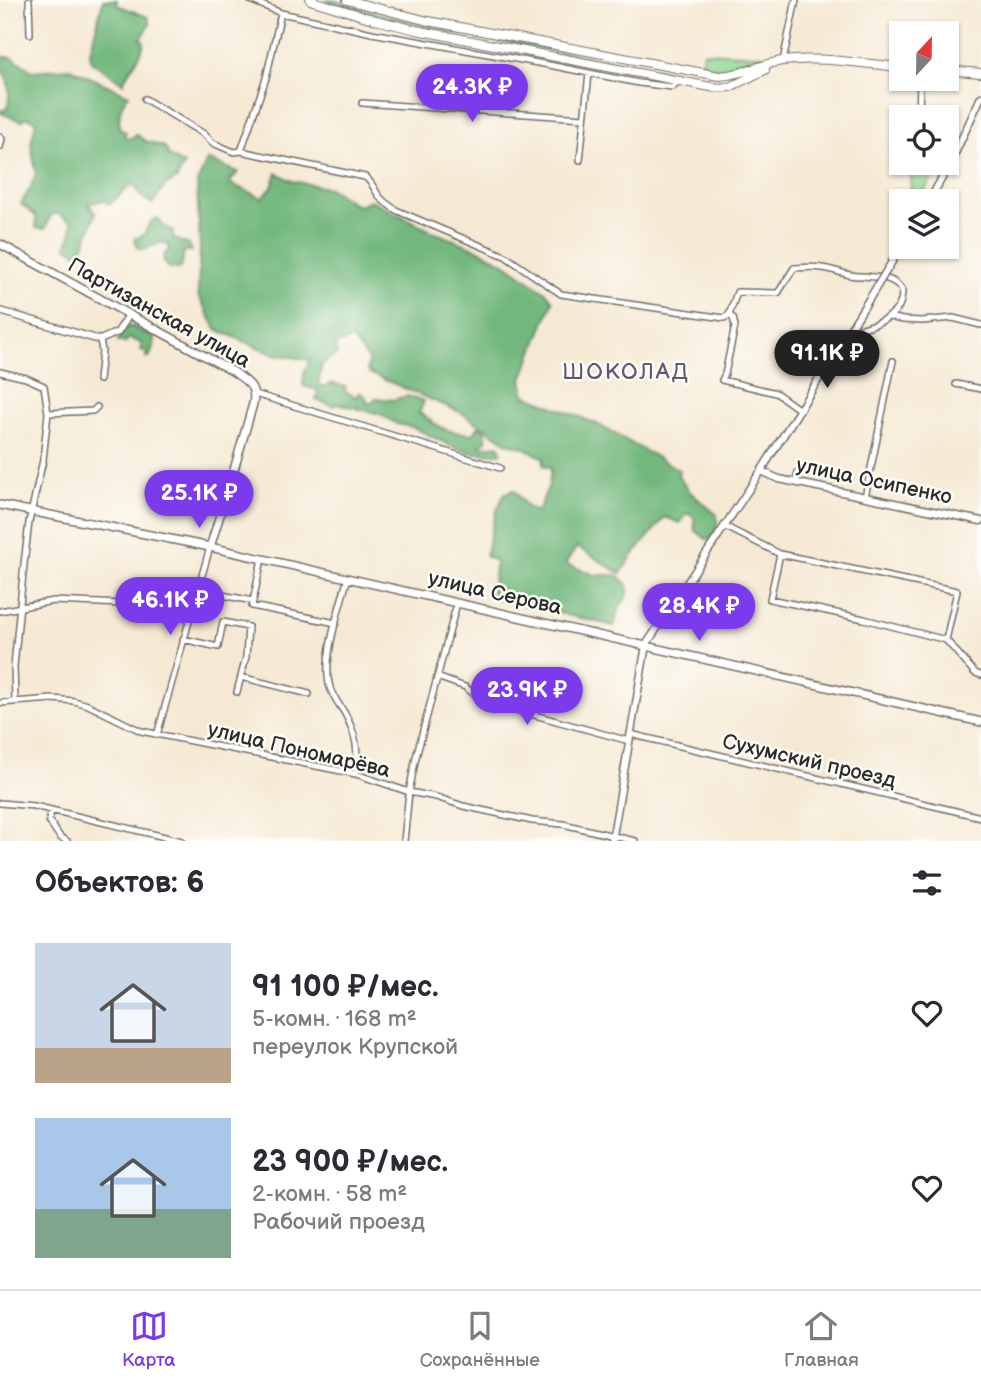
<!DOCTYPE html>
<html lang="ru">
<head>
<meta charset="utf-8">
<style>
  body { margin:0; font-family:"Balsamiq Sans",sans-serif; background:#f7f7f7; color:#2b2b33; height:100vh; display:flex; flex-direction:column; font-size:26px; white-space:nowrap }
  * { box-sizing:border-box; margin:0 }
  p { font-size:23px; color:#7c7c81 }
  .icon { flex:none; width:38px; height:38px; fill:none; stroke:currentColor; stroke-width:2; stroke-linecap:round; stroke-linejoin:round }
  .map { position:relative; height:841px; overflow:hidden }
  .panel { display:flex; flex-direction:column; background:#fff; flex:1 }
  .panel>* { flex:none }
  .needle { width:46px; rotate:22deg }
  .controls { position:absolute; left:889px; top:21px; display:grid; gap:14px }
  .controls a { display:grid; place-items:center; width:70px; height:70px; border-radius:0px; background:#fff; box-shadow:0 2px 5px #0004; font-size:35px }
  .price { position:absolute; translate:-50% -60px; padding:0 16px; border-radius:24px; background:#7c3aed; color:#fff; font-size:23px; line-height:46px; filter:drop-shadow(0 2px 4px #0008) }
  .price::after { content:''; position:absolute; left:50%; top:42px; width:21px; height:16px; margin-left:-10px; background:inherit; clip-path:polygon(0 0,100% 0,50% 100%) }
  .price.selected { background:#222; color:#fff }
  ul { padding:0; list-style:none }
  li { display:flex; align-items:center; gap:21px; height:175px; padding:0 35px }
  li span { display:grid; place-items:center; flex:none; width:196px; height:140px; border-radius:0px; color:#555 }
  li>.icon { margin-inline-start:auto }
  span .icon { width:84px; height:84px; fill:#fffc; stroke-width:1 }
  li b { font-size:30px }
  h2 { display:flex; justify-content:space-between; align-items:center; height:84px; padding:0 35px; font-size:30px }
  .menu { display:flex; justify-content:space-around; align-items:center; height:98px; border-top:2px solid #e1e1e2; background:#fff; font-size:19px; color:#7c7c81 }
  .menu a { display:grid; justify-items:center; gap:4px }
  .menu .selected { color:#7c3aed }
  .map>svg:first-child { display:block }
  .green { fill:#8ed793; stroke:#5c815f; stroke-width:2 }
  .forest { fill:#72b87d; stroke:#4e7254; stroke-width:2 }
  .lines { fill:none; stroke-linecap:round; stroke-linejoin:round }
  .minor-casing { stroke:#726e66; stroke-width:8 }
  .tertiary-casing { stroke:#726e66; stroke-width:9 }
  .secondary-casing { stroke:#726e66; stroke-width:10 }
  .primary-casing { stroke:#726e66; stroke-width:10 }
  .minor { stroke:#fff; stroke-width:5 }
  .tertiary { stroke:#fff; stroke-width:6 }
  .secondary { stroke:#fff; stroke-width:7 }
  .primary { stroke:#fff; stroke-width:8 }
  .tertiary-bridge-casing { stroke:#726e66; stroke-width:9; stroke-linecap:butt }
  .tertiary-bridge { stroke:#fff; stroke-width:6 }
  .labels { text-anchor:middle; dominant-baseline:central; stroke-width:5; stroke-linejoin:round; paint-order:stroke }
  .street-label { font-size:21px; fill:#2b2b2b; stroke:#fdfcf7 }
  .neighbourhood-label { font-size:23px; letter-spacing:2px; fill:#615b6f; stroke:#fdfcf7 }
</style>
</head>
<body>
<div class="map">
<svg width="981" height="841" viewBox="0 0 981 841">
  <rect width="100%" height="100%" fill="#fdfcf7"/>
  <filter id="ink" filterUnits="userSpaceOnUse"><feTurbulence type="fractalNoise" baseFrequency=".0143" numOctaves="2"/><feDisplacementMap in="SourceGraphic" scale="14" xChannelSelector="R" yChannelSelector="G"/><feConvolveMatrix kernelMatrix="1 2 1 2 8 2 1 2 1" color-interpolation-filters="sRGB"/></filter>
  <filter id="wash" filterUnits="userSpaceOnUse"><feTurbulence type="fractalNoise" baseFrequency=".00686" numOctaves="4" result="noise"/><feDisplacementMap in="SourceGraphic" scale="28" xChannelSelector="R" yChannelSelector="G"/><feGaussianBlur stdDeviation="1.57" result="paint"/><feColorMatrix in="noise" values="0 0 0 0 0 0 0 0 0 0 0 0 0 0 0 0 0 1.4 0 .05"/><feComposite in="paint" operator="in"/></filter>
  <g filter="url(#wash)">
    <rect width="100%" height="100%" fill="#f6e9d4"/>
    <!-- green -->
    <path class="green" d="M324,0h9l63,18 51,11 277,53 -1,1 -306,-57z
      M703,52l59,3 1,3h3l-33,11 -28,-3 -3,-6z
      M912,165h18l7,3 -18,33h-9z"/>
    <!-- forest -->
    <path class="forest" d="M103,0h14v5l31,12 2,7 -9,15 3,3c-3,18 -14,24 -21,41l-32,-22 -1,-9z
      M1,57h11l20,14 38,-3 59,27c-10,9 -11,22 -9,34l6,3 -2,4 4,3 9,-4 8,6 20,6 4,9 15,9 -7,14 -11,6 -14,19 -13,-9 -3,-8 -5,-2 -21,19 -7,-4 -15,4 8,9 -15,40 -3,1 -12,-8 5,-10 1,-14 -16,-9 -5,2 -6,14 -9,-1v-12l-15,-12 10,-17 5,-14 -5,-29 5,-22 -8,-5 -7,4 -20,-8v-3l6,-1c4,-16 3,-29 -7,-42z
      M207,160l31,12 -9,11 33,15 10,-11 5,-14 15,8 37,7 29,18 13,-6 62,32 42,16 28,14 44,31 6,8 -31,78 3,16 72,29 82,46 -1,6 13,17 26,22v12l-7,13 -4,-1 -11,-9 -1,-12 -6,-5 -8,10 -15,-6 -32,38 -12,18c-16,-8 -29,-18 -44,-26l-12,17 30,11h23l10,11v9l-9,13 -5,18 -123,-29 5,-36 -11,-5 11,-43 8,-19 10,-4 13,17 11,5 11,-27 2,-17 -8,-3 1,-7 -21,-11 -15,-4 -48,-31 -91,-39 -2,-4 2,-9 -17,-21 -17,6 2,9 -15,10 -4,20 6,3 7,-4 15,4 -2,4 12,6 3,-5 7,5 2,7 4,-1 4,-5 17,2 14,-4 17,5 -5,12c6,3 10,7 15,10 12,9 26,10 40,11l4,-7 2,-1c6,5 7,8 6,15l-6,4v2l19,-2 2,5v4l-28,-1 -22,-7 -38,-19 -16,-3 -17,-10 -44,-11 -2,3 -18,-6 2,-10 -15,-4 1,-13 6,-13 -37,-6 -57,-25 -18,-34 2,-46 -3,-66z
      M158,218l6,8 9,5v7l16,7 3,6h-8l-3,17 -5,1 -8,-2 -5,-8 2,-6 4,-2v-6l-6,-3c-9,3 -16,8 -24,7l-5,-10 10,-4 6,-13z
      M132,326l22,12v7l-5,13 -3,-1 1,-5 -6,-2v-7l-12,-5 -4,5 -7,-2c5,-11 2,-11 14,-15z"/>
  </g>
  <g filter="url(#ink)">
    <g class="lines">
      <defs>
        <path id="minor" d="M29,0l1,34
          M250,0l31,13 91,20 177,32 90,18 33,4 7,-6
          M783,61l13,-61
          M145,99l59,35 9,9 21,9 7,-1 124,26c7,5 9,12 14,19 5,7 12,11 19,15l107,45 56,38 163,24 5,-3 8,-23 41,1 16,-25c9,0 19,-2 28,0 10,1 19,5 28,7 18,3 41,-2 52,15 0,5 -1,12 -3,16 -8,15 -35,23 -50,24
          M362,103l222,15
          M919,117l1,-38
          M0,137l2,2 -2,8
          M241,151l25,-73 15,-65
          M580,160l9,-87
          M939,163l11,1
          M729,315l4,3 2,8 -10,48 -3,6 54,13 24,17
          M889,317l14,3 19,1 31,-3 28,7
          M0,372l26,6 18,8 4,27 -5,47 -14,62 -5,42 -10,102 1,35
          M99,380l3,-29 -2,-11
          M956,384l25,5
          M255,394l245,74
          M48,413l45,-2 4,-4
          M796,482l2,-10
          M865,497l28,-136
          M724,526l56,28 -10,45 94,20 82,21 29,33 6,2
          M780,554l177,37 -11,49
          M262,559l-10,47 84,17
          M348,578c-8,28 -25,78 -19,106 2,10 9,19 15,28 12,21 15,39 12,62
          M196,590l57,11
          M0,611l53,-10 139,6
          M183,639l35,8 5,-25 25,5 -2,30 -9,35
          M241,677l68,17
          M437,677l28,10 19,14 145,40
          M0,703l53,-4 21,2 14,4 53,26 215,43 53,18 27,5 27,9 69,15 31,3 72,17
          M630,734l351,83
          M157,735l53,-188
          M0,803l34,3 148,35
          M51,811l-2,10 11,16 7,4
          M404,841l5,-49 7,-35 41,-154"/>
        <path id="tertiary" d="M929,201l21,-37 31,-67
          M0,311l100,29 18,-8 11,-17
          M761,471l18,8 202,42
          M612,841l34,-196 115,-174 110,-175"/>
        <path id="secondary" d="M0,244l234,128c13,10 23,14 19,32l-22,76 -21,67
          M0,505l210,42 771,175"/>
        <path id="primary" d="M310,0l66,20 40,10 300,58 14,-1 35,-17
          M347,0l81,21 291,55c24,-1 41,-12 63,-15 39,-5 80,3 119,6
          M947,70l34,3"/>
      </defs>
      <!-- minor casing -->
      <use href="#minor" class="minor-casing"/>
      <!-- tertiary casing -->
      <use href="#tertiary" class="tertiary-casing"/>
      <!-- secondary casing -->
      <use href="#secondary" class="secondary-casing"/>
      <!-- primary casing -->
      <use href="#primary" class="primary-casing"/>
      <!-- minor -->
      <use href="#minor" class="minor"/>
      <!-- tertiary -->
      <use href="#tertiary" class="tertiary"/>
      <!-- secondary -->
      <use href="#secondary" class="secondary"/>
      <!-- primary -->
      <use href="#primary" class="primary"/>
      <defs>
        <path id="tertiary-bridge" d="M871,296l30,-49"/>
      </defs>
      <!-- tertiary-bridge casing -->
      <use href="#tertiary-bridge" class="tertiary-bridge-casing"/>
      <!-- tertiary-bridge -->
      <use href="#tertiary-bridge" class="tertiary-bridge"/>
    </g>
  </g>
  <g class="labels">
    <!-- street labels -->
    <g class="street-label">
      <text transform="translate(159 313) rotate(29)">Партизанская улица</text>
      <text transform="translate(874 481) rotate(12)">улица Осипенко</text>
      <text transform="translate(495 593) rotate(13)">улица Серова</text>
      <text transform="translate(299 750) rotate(13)">улица Пономарёва</text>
      <text transform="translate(809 761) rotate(13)">Сухумский проезд</text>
    </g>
    <!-- neighbourhood labels -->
    <g class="neighbourhood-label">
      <text x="626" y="372">ШОКОЛАД</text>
    </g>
  </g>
</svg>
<div class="controls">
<a><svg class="needle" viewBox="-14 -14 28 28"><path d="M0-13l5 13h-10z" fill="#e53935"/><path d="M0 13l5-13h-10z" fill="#7c7c81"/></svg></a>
<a><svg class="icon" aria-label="locate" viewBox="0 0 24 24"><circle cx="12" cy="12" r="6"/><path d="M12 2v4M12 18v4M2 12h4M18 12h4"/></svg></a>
<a><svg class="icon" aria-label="layers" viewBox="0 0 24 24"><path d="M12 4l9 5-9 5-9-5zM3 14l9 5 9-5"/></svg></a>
</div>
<b class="price" style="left:472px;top:124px">24.3K ₽</b>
<b class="price selected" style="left:827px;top:390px">91.1K ₽</b>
<b class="price" style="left:199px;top:530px">25.1K ₽</b>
<b class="price" style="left:170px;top:637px">46.1K ₽</b>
<b class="price" style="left:699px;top:643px">28.4K ₽</b>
<b class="price" style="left:527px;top:727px">23.9K ₽</b>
</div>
<section class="panel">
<h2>Объектов: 6<svg class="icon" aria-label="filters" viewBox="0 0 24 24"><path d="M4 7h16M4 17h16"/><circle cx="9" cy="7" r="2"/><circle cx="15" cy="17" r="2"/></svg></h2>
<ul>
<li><span style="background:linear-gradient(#c9d6e8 75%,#b9a48a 0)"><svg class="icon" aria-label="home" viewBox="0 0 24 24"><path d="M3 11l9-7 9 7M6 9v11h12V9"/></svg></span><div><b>91 100 ₽/мес.</b><p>5-комн. · 168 m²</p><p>переулок Крупской</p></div><svg class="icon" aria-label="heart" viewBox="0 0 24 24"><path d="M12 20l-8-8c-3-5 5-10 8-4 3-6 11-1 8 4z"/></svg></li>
<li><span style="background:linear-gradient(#a9c7e8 65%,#7fa58c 0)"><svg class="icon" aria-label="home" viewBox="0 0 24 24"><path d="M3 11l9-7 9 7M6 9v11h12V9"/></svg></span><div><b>23 900 ₽/мес.</b><p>2-комн. · 58 m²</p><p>Рабочий проезд</p></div><svg class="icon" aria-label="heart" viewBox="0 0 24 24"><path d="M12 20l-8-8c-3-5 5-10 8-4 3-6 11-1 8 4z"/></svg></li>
</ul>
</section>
<nav class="menu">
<a class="selected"><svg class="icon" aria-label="map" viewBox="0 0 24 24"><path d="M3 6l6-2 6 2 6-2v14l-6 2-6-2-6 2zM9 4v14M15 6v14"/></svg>Карта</a>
<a><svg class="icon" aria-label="saved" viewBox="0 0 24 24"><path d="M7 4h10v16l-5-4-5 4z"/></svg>Сохранённые</a>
<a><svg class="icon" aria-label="home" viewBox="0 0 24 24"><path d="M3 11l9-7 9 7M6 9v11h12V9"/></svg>Главная</a>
</nav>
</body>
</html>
